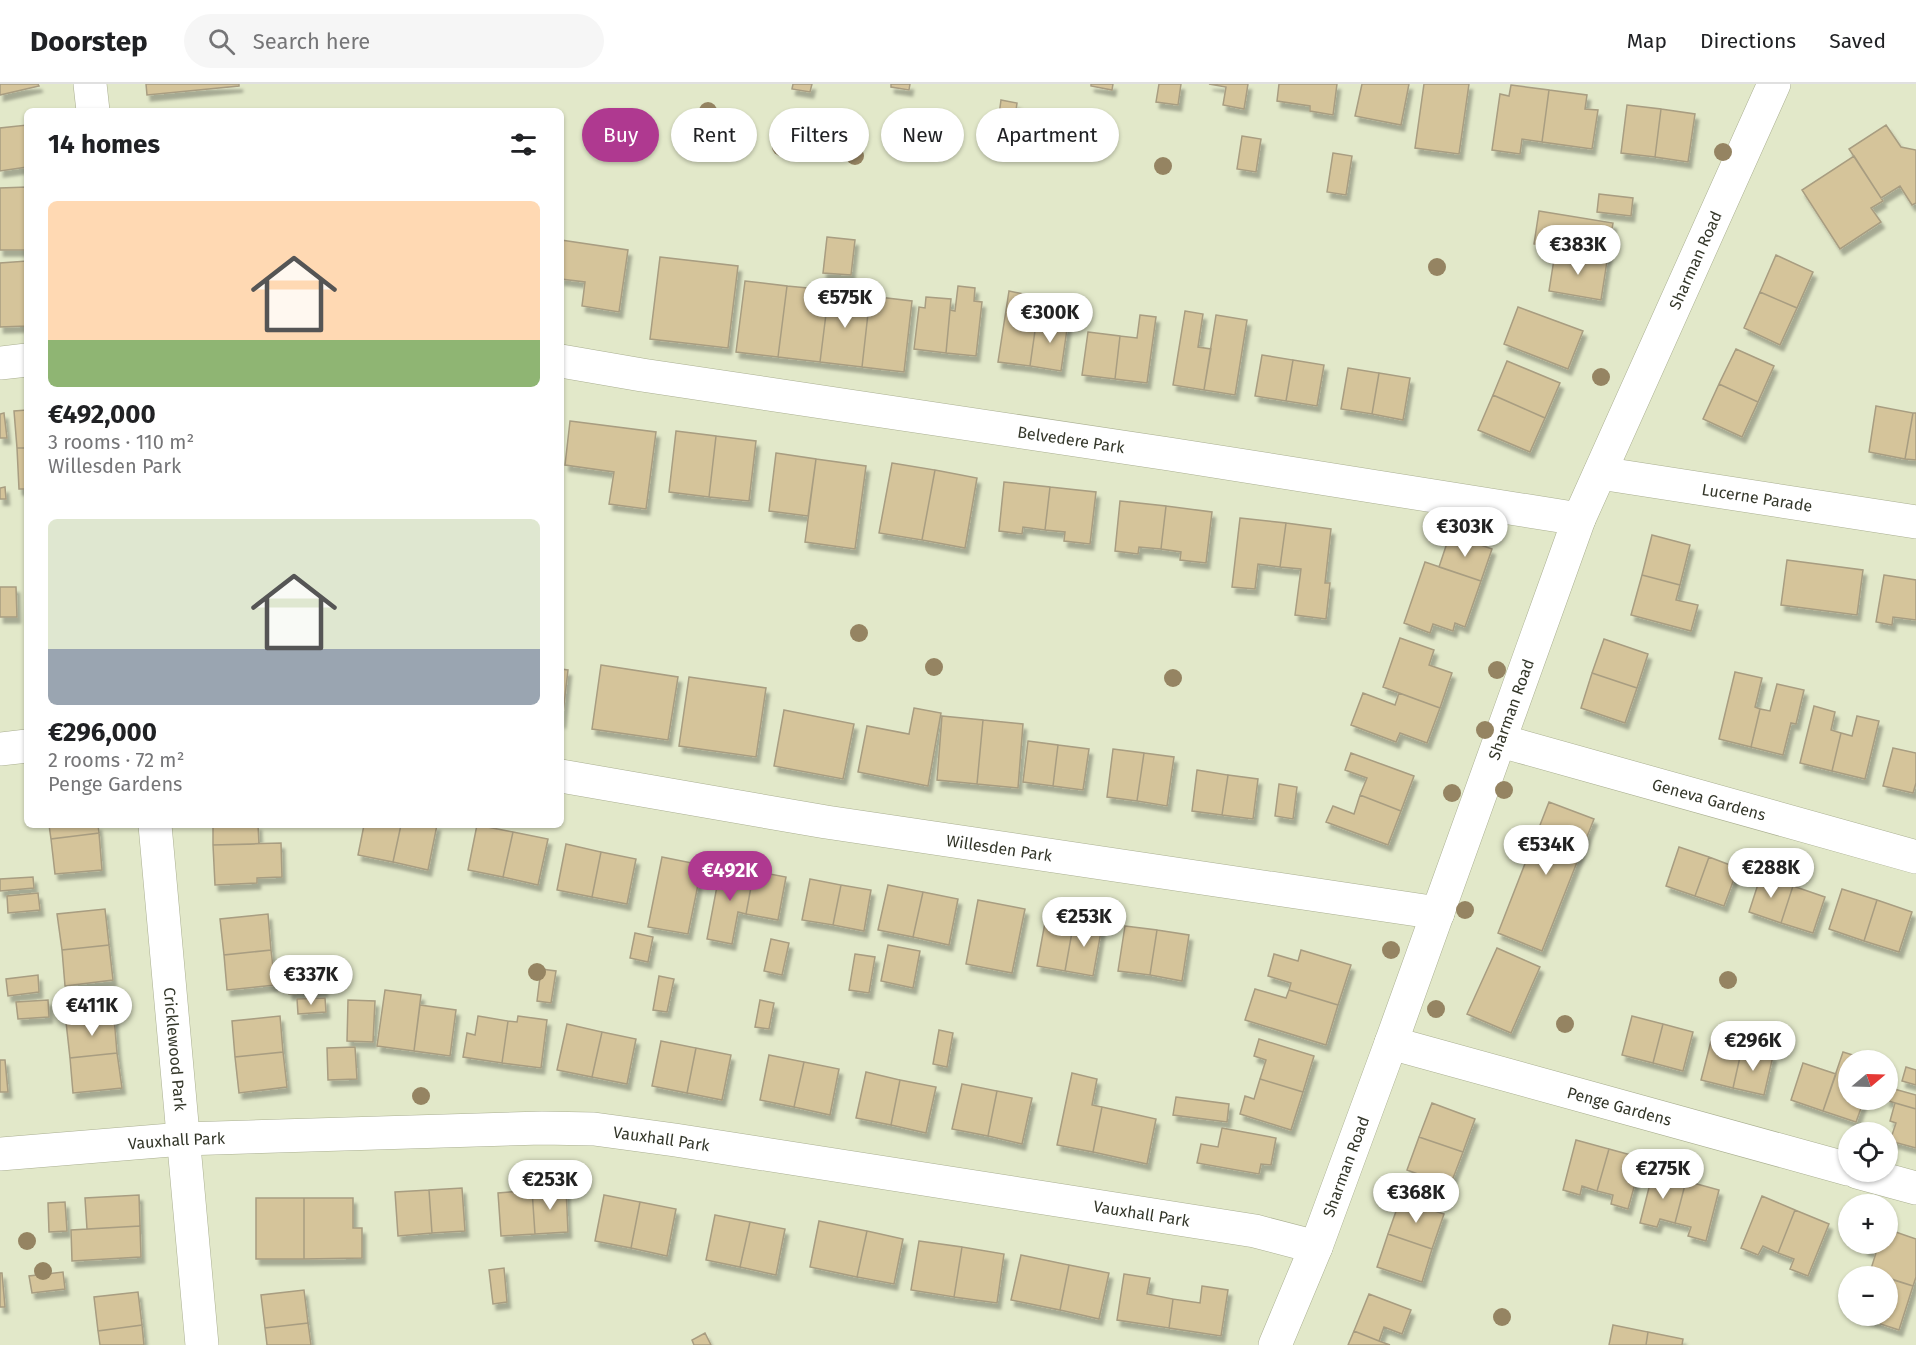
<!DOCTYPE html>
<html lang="en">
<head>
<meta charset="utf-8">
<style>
  body { margin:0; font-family:"Fira Sans",sans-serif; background:#f6f6f6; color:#202124; height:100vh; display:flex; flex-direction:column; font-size:22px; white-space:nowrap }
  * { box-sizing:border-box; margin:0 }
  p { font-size:20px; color:#757577 }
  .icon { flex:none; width:33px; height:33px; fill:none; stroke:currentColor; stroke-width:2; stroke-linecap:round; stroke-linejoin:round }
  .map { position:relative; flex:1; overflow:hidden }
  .drawer { position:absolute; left:24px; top:24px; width:540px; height:720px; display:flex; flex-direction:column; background:#fff; border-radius:9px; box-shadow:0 2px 4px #0004 }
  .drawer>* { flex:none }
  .top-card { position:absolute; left:582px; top:24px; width:570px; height:54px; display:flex; gap:12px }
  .needle { width:39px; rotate:71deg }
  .controls { position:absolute; left:1838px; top:966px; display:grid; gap:12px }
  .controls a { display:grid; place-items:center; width:60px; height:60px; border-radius:50%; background:#fff; box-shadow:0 2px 4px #0004; font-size:30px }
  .price { position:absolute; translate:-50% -51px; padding:0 14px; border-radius:21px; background:#fff; color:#222; font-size:20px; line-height:39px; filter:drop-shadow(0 2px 3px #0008) }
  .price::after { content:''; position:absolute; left:50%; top:36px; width:18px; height:14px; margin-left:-9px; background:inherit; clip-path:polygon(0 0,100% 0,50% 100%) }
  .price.selected { background:#af3990; color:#fff }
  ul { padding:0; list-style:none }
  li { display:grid; align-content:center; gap:12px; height:318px; padding:0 24px }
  li span { display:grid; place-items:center; height:186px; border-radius:9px; color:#555 }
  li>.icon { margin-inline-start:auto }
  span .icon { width:108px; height:108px; fill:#fffc; stroke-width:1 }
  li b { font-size:26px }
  h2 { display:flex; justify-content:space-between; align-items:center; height:72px; padding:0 24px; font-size:26px }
  .chip { padding:0 21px; border-radius:27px; background:#fff; box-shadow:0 2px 4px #0004; font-size:21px; line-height:54px }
  .chip.selected { background:#af3990; color:#fff }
  header { display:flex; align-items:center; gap:36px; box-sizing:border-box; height:84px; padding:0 30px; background:#fff; border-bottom:2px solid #e0e0e0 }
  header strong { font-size:28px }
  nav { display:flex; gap:33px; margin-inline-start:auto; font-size:21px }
  .search { width:420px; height:54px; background:#f6f6f6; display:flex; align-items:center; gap:15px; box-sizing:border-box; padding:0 21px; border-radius:33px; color:#757577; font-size:22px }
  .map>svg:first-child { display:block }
  .building { fill:#d5c49a; stroke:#a89d81; stroke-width:1.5; filter:url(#shadow) }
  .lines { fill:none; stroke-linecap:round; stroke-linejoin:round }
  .minor-casing { stroke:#aaaf91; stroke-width:34 }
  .minor { stroke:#fff; stroke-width:33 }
  .tree { fill:#958462 }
  .labels { text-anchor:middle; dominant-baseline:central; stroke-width:6; stroke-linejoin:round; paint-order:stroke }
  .street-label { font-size:16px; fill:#34372a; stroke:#eff5d6 }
</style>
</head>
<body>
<header>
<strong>Doorstep</strong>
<div class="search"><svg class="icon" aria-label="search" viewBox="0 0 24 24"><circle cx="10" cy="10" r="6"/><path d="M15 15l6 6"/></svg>Search here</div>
<nav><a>Map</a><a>Directions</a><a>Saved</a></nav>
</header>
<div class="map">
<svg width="1916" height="1261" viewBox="0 0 1916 1261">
  <defs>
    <filter id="shadow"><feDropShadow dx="3.5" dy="6" stdDeviation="1.5" flood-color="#0004"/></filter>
  </defs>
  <rect width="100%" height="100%" fill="#e2e8c9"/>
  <!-- building -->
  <path class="building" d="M0,0h38l1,2 -39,9z
    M146,0h93v2l-92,9z
    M793,0h19l-2,8 -18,-3z
    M891,0h19l-1,6 -18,-3z
    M1091,0h22l-1,6 -21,-4z
    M1159,0h22l-3,21 -22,-3z
    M1209,0h39l-4,25 -21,-4 3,-18z
    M1279,0h58l-4,31 -23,-4v-5l-33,-5z
    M1362,0h47l-8,41 -46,-9z
    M1424,0h45l-10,70 -44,-6z
    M1511,1l38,5 -7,52 -20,-3 -2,15 -28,-4 8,-56 9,2z
    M1549,6l38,5 -2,14 13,1 -6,39 -50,-7z
    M1001,16l16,3 -4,30 -16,-3z
    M1627,21l34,4 -6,48 -34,-4z
    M1661,25l34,5 -7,48 -33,-5z
    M27,41v42l-27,4v-43z
    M1886,41l15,22 15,3v53l-4,2 -12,-19 -19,12 -32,-49z
    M1242,52l19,3 -5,33 -19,-3z
    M1333,69l19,3 -6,39 -19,-3z
    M1854,72l29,45 -12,7 10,14 -41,27 -38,-59z
    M27,103v63h-27v-62z
    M1599,110l34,4 -2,18 -34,-4z
    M1539,127l74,12 -6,38 -52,-8 1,-5 -22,-4z
    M827,153l28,3 -4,35 -28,-2z
    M561,156l67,10 -9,62 -37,-6 3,-24 -24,-3z
    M1555,169l52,8 -6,39 -52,-9z
    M1776,171l37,17 -16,36 -37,-16z
    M660,173l78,9 -10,82 -78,-9z
    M27,177v65l-27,1v-64z
    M745,197l42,5 -9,71 -42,-5z
    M787,202l42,4 -9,72 -42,-5z
    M958,202l17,2 -1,13 8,1 -6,54 -30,-3 4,-43 5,1z
    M829,206l41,6 -8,71 -42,-5z
    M1009,207l20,4 -4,28 11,1 -6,42 -32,-4z
    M1760,208l37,16 -17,37 -36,-17z
    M870,212l42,5 -8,71 -42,-5z
    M926,213l25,2 -5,54 -32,-4 5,-42 6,1z
    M1518,223l65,24 -15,38 -64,-25z
    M1185,227l18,3 -5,33 13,2 -7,41 -31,-5z
    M1053,229l16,2 -8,56 -31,-5 6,-42 15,2z
    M1140,231l16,2 -9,66 -32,-4 5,-43 17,2z
    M1216,231l31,5 -12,75 -31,-5z
    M1088,248l32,4 -5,43 -33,-4z
    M1736,265l38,17 -16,36 -39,-18z
    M1262,271l31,5 -7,41 -31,-5z
    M1293,276l31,5 -7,41 -31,-5z
    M1507,277l53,22 -15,35 -52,-23z
    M1348,284l31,5 -7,41 -31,-5z
    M1379,289l31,5 -7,42 -31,-6z
    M1719,300l39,18 -16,35 -39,-18z
    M1493,311l52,23 -15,34 -52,-22z
    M1876,322l37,7 -8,46 -36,-7z
    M27,326v38h-10l-3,-37z
    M4,329l3,25h-7v-24z
    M1913,329h3v47l-11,-1z
    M570,337l86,11 -10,77 -37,-5 5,-32 -49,-7z
    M676,347l40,5 -7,61 -40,-5z
    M716,352l40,5 -7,60 -40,-4z
    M17,364h10v41h-8z
    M776,369l40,6 -8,57 -39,-5z
    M816,375l50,7 -11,83 -50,-7z
    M892,379l43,7 -13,70 -43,-7z
    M935,386l42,8 -12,70 -43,-8z
    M1004,398l46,5 -5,43 -22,-3 -1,7 -23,-3z
    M5,403l1,12h-6v-11z
    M1050,403l46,5 -6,52 -26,-3 1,-9 -20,-2z
    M1120,417l46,5 -5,43 -22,-2 -1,7 -23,-3z
    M1166,422l46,6 -6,51 -26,-3 1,-8 -20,-3z
    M1240,434l46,5 -6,44 -22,-3 -3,25 -23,-2z
    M1286,439l45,6 -6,54h5l-4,36 -31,-4 6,-46 -21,-2z
    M1450,450l42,15 -11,32 -42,-14z
    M1652,451l38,10 -10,40 -38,-10z
    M1787,476l76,10 -6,45 -76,-10z
    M1425,478l56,19 -16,46 -10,-4 -2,8 -20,-7 -3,9 -26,-10z
    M1642,491l38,10 -4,15 22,5 -7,26 -60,-16z
    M1884,491l32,5v40l-23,-3 -1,8 -16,-3z
    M0,503h16l1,30h-17z
    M1400,554l34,12 -5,15 23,8 -12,35 -57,-21z
    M1604,555l44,15 -11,34 -45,-15z
    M601,581l77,12 -10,63 -76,-11z
    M561,585l7,1 -6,52 -1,-1z
    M1735,588l27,6 -7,29 5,2 -9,38 -32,-8z
    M1592,589l45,15 -12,35 -44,-15z
    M689,593l77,11 -10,69 -77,-11z
    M1777,600l27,6 -8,34 -5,-1 -8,32 -32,-8 9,-38 10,2z
    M1363,609l32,12 4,-12 41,15 -13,35 -27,-10 -4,9 -45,-17z
    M1814,622l21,6 -4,18 10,3 -9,38 -32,-8z
    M914,624l27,5 -13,73 -70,-14 9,-46 42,8z
    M784,626l70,14 -11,55 -69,-13z
    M942,632l41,4 -6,64 -40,-4z
    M1857,632l22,5 -14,58 -33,-8 9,-38 11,3z
    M983,636l40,4 -5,64 -41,-4z
    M1028,657l30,4 -5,41 -30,-4z
    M1058,661l31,4 -6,41 -30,-4z
    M1893,664l23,5v30l-3,10 -30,-7z
    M1113,665l31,4 -7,48 -30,-4z
    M1144,669l30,4 -7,49 -30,-5z
    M1351,669l63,23 -13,35 -41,-16 7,-17 -22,-8z
    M1197,686l31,5 -6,40 -30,-4z
    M1228,691l30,4 -5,40 -31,-4z
    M1279,700l18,3 -4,32 -18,-3z
    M1360,711l41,16 -13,34 -62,-23 7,-16 21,8z
    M1549,718l45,17 -52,132 -44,-18z
    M49,741h49l1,8 -48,6z
    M213,741h45l1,19 -46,1z
    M364,741h37l-8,37 -35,-7z
    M401,741h36l-9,45 -35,-8z
    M477,741l36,7 -10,45 -35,-7z
    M513,748l35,7 -10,46 -35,-8z
    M99,749l3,37 -47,4 -4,-35z
    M281,759l1,34 -25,1v5l-42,2 -2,-40z
    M566,760l35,8 -9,45 -35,-7z
    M1679,763l30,10 -14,39 -29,-10z
    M601,768l35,7 -9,45 -35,-7z
    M662,773l40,8 -14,69 -40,-7z
    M1709,773l29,11 -14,38 -29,-10z
    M721,781l33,6 -8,43 -8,-2 -6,32 -25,-5z
    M754,787l32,6 -8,43 -32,-6z
    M1761,791l32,11 -12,37 -32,-11z
    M33,793l1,11 -34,3v-12z
    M810,795l31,6 -8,40 -31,-5z
    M841,801l30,5 -7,41 -31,-6z
    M888,801l35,7 -10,45 -35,-7z
    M1793,802l32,11 -12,36 -32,-10z
    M1842,805l35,11 -13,41 -35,-12z
    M923,808l35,7 -9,46 -36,-8z
    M38,809l2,17 -32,3 -1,-17z
    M978,816l47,9 -13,64 -46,-9z
    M1877,816l35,12 -13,40 -35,-11z
    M105,825l4,36 -47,5 -5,-36z
    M268,830l3,36 -47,5 -4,-36z
    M1046,833l28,4 -9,50 -28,-5z
    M1074,837l28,5 -9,50 -28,-5z
    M1125,842l32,4 -7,45 -32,-4z
    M1157,846l32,5 -7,46 -32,-6z
    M635,849l18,4 -5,25 -18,-4z
    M771,855l18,4 -7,32 -18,-4z
    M109,861l4,35 -48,6 -3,-36z
    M888,861l32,6 -7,37 -32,-7z
    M1497,864l43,19 -29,66 -44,-19z
    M271,866l4,35 -48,5 -3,-35z
    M1301,866l50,15 -13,40 -49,-15 2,-7 -23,-7 6,-22 24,7z
    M855,870l20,3 -6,36 -20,-3z
    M541,885l15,2 -5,32 -14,-2z
    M323,888l1,19 -35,3 -1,-20z
    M38,891l1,17 -31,4 -2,-17z
    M659,892l15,3 -7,33 -14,-2z
    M1255,905l31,9 3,-8 49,15 -12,40 -81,-25z
    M385,906l36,5 -7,56 -37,-5z
    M325,914l1,14 -28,2 -1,-15z
    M48,916l1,17 -31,2 -2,-17z
    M348,916l27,1 -2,41 -26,-1z
    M760,916l14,3 -5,26 -14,-2z
    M420,921l36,5 -6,46 -36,-5z
    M280,932l3,36 -48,5 -3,-36z
    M478,932l30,5 -6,42 -39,-6 4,-24 8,2z
    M518,932l29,4 -6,48 -39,-5 6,-42 9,1z
    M1632,932l31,8 -10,39 -31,-8z
    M114,933l3,36 -47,5 -4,-36z
    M567,940l35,8 -10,45 -35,-7z
    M1663,940l30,8 -10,39 -30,-8z
    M939,946l14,3 -6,34 -14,-3z
    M602,948l34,7 -9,45 -35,-7z
    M1259,955l55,17 -11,36 -43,-13 6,-19 -12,-4z
    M661,957l35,7 -9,45 -35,-7z
    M1711,957l31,7 -9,40 -32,-8z
    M355,963l2,32 -29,1 -1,-32z
    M696,964l35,7 -9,45 -35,-7z
    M1742,964l31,8 -9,39 -31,-7z
    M283,968l4,35 -48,6 -4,-36z
    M1843,968l26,8h-21v40h16l-8,22 -33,-11z
    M117,969l5,35 -49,5 -3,-35z
    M769,971l35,7 -10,45 -34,-7z
    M0,976h5l3,32h-8z
    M804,978l35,7 -9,46 -36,-8z
    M1803,979l33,11 -13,37 -32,-11z
    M1906,983l10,3v15l-14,-4z
    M866,988l34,8 -9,45 -35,-7z
    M1072,989l25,6 -5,26 10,2 -9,45 -36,-7z
    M1260,995l43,13 -12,38 -51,-16 5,-18 9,3z
    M900,996l36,7 -10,46 -35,-8z
    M962,1000l35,7 -9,45 -36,-7z
    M1887,1003l29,8v14l-31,-9h2z
    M997,1007l35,7 -10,46 -34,-8z
    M1176,1013l53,7 -2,18 -54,-7z
    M1432,1019l43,16 -12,33 -44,-15z
    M1895,1019l21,6v39l-26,-7 6,-18 -6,-2z
    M1102,1023l54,12 -9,45 -54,-12z
    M1222,1044l54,10 -5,27 -10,-1 -2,10 -62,-11 4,-19 17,3z
    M1419,1053l44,15 -13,34 -43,-16z
    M1576,1056l33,9 -12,42 -15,-5 -2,9 -17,-5z
    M1609,1065l33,9 -14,51 -17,-5 2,-9 -16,-4z
    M1653,1088l33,9 -11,42 -15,-4 -3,8 -17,-4z
    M1686,1097l33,9 -13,51 -18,-5 3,-9 -16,-4z
    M462,1104l3,43 -33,2 -3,-43z
    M566,1104l2,44 -33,2 -3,-44z
    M429,1106l3,43 -34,3 -3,-44z
    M532,1106l3,44 -34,2 -3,-43z
    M139,1111l1,31 -53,3 -2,-31z
    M604,1111l36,7 -9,46 -36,-7z
    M1762,1112l33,14 -17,43 -15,-7 -5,9 -17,-7z
    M256,1114h48v61h-48z
    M304,1114h49v30h9v30l-58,1z
    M1400,1116l44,14 -12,35 -44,-15z
    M65,1118l2,29 -18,1 -1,-29z
    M640,1118l36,7 -9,47 -36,-8z
    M1795,1126l34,14 -21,52 -18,-7 4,-10 -16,-6z
    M715,1131l35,7 -10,45 -34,-7z
    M819,1137l48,10 -10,46 -47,-10z
    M750,1138l35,7 -9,46 -36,-8z
    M140,1142l1,31 -69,4 -1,-31z
    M1887,1145l29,10v38l-3,9 -43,-14 6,-19 -12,-4 2,-5h21z
    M867,1147l36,8 -9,45 -37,-7z
    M1388,1150l44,15 -10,33 -45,-15z
    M919,1157l43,6 -8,50 -43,-7z
    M962,1163l42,7 -7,49 -43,-6z
    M1021,1171l48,10 -9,45 -49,-10z
    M1069,1181l40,8 -10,46 -39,-9z
    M504,1184l3,34 -14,2 -4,-34z
    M63,1188l2,17 -33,4 -3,-17z
    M0,1189h2l3,34h-5z
    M1124,1190l26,4 -3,16 26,5 -4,29 -52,-8z
    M1887,1194l26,8 -14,44 -43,-14h31z
    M1202,1202l26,4 -7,46 -52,-8 4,-29 27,4z
    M304,1206l4,33 -43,5 -4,-33z
    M138,1208l4,33 -44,6 -4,-34z
    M1369,1210l42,16 -9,24 -18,-7 -5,14 -25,-10z
    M308,1239l3,22h-44l-2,-17z
    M142,1241l2,20h-44l-2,-14z
    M1613,1241l35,7 -2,13h-37z
    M1354,1247l25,10 11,4h-42z
    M1648,1248l35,7 -1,6h-36z
    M705,1249l6,12h-17l-2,-5z"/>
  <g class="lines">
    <defs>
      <g id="minor">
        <path d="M90,0l3,27"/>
        <path id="s1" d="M561,277l81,14 527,79 410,65"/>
        <path d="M0,279l27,-3"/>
        <path id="s2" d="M1600,389l316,49"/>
        <path id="s3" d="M1501,657l415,116"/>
        <path d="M0,665l27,-3"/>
        <path id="s4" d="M561,692l265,46 612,91"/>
        <path id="s5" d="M155,741l47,520"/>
        <path id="s6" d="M1391,959l457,126"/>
        <path id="s7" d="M0,1070l183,-15 359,-11 52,1 81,11 580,91 61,16"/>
        <path d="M1857,1088l59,16"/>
        <path id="s8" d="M1275,1261l41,-98 75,-204 188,-524 195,-435"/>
      </g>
    </defs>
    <!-- minor casing -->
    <use href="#minor" class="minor-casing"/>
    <!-- minor -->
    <use href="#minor" class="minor"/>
  </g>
  <!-- trees -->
  <g class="tree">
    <circle cx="708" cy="27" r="9"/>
    <circle cx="781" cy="63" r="9"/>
    <circle cx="1723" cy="68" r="9"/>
    <circle cx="855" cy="72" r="9"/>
    <circle cx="1163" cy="82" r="9"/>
    <circle cx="1437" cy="183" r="9"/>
    <circle cx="1601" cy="293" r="9"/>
    <circle cx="859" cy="549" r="9"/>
    <circle cx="934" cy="583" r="9"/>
    <circle cx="1497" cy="586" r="9"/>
    <circle cx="1173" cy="594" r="9"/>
    <circle cx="1485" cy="646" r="9"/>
    <circle cx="1504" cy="706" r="9"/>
    <circle cx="1452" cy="709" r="9"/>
    <circle cx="1465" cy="826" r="9"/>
    <circle cx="1391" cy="866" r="9"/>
    <circle cx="537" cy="888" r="9"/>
    <circle cx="1728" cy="896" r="9"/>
    <circle cx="1436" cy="925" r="9"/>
    <circle cx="1565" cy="940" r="9"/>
    <circle cx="421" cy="1012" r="9"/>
    <circle cx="27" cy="1157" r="9"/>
    <circle cx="43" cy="1187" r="9"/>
    <circle cx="1502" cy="1233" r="9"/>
  </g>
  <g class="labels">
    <!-- street labels -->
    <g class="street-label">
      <text stroke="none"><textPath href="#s8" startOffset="1164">Sharman Road</textPath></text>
      <text stroke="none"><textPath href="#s1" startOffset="516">Belvedere Park</textPath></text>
      <text stroke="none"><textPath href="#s2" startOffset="159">Lucerne Parade</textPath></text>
      <text stroke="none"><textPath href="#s8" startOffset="678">Sharman Road</textPath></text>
      <text stroke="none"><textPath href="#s3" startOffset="216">Geneva Gardens</textPath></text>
      <text stroke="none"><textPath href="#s4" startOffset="444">Willesden Park</textPath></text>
      <text stroke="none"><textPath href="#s5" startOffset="225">Cricklewood Park</textPath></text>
      <text stroke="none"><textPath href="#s6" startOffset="237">Penge Gardens</textPath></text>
      <text stroke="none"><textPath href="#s7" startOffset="663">Vauxhall Park</textPath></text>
      <text stroke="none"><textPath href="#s7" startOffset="177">Vauxhall Park</textPath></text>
      <text stroke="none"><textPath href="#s8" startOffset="192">Sharman Road</textPath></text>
      <text stroke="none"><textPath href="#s7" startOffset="1149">Vauxhall Park</textPath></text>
    </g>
  </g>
</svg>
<div class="controls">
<a><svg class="needle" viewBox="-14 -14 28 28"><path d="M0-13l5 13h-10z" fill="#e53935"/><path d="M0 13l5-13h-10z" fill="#757577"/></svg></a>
<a><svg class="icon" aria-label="locate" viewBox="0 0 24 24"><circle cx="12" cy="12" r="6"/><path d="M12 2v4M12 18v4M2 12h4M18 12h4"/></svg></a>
<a>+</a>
<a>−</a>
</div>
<b class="price" style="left:1578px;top:192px">€383K</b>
<b class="price" style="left:845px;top:245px">€575K</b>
<b class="price" style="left:1050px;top:260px">€300K</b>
<b class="price" style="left:1465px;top:474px">€303K</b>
<b class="price" style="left:1546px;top:792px">€534K</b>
<b class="price" style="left:1771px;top:815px">€288K</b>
<b class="price selected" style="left:730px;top:818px">€492K</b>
<b class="price" style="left:1084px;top:864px">€253K</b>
<b class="price" style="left:311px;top:922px">€337K</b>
<b class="price" style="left:92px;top:953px">€411K</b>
<b class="price" style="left:1753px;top:988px">€296K</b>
<b class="price" style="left:1663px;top:1116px">€275K</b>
<b class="price" style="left:550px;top:1127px">€253K</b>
<b class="price" style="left:1416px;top:1140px">€368K</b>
<div class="top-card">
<a class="chip selected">Buy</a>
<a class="chip">Rent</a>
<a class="chip">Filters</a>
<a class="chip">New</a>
<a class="chip">Apartment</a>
</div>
<section class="drawer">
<h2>14 homes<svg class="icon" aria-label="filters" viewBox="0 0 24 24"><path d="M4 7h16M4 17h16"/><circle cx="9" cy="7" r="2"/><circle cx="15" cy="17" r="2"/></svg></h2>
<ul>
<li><span style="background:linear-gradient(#ffd9b3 75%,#8fb573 0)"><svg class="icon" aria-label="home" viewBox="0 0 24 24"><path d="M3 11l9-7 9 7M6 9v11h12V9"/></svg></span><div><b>€492,000</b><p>3 rooms · 110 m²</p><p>Willesden Park</p></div></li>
<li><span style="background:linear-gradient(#dfe7d0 70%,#9aa5b1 0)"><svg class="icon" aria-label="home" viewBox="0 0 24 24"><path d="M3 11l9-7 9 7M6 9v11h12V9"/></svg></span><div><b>€296,000</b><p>2 rooms · 72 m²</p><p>Penge Gardens</p></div></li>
</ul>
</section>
</div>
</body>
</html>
